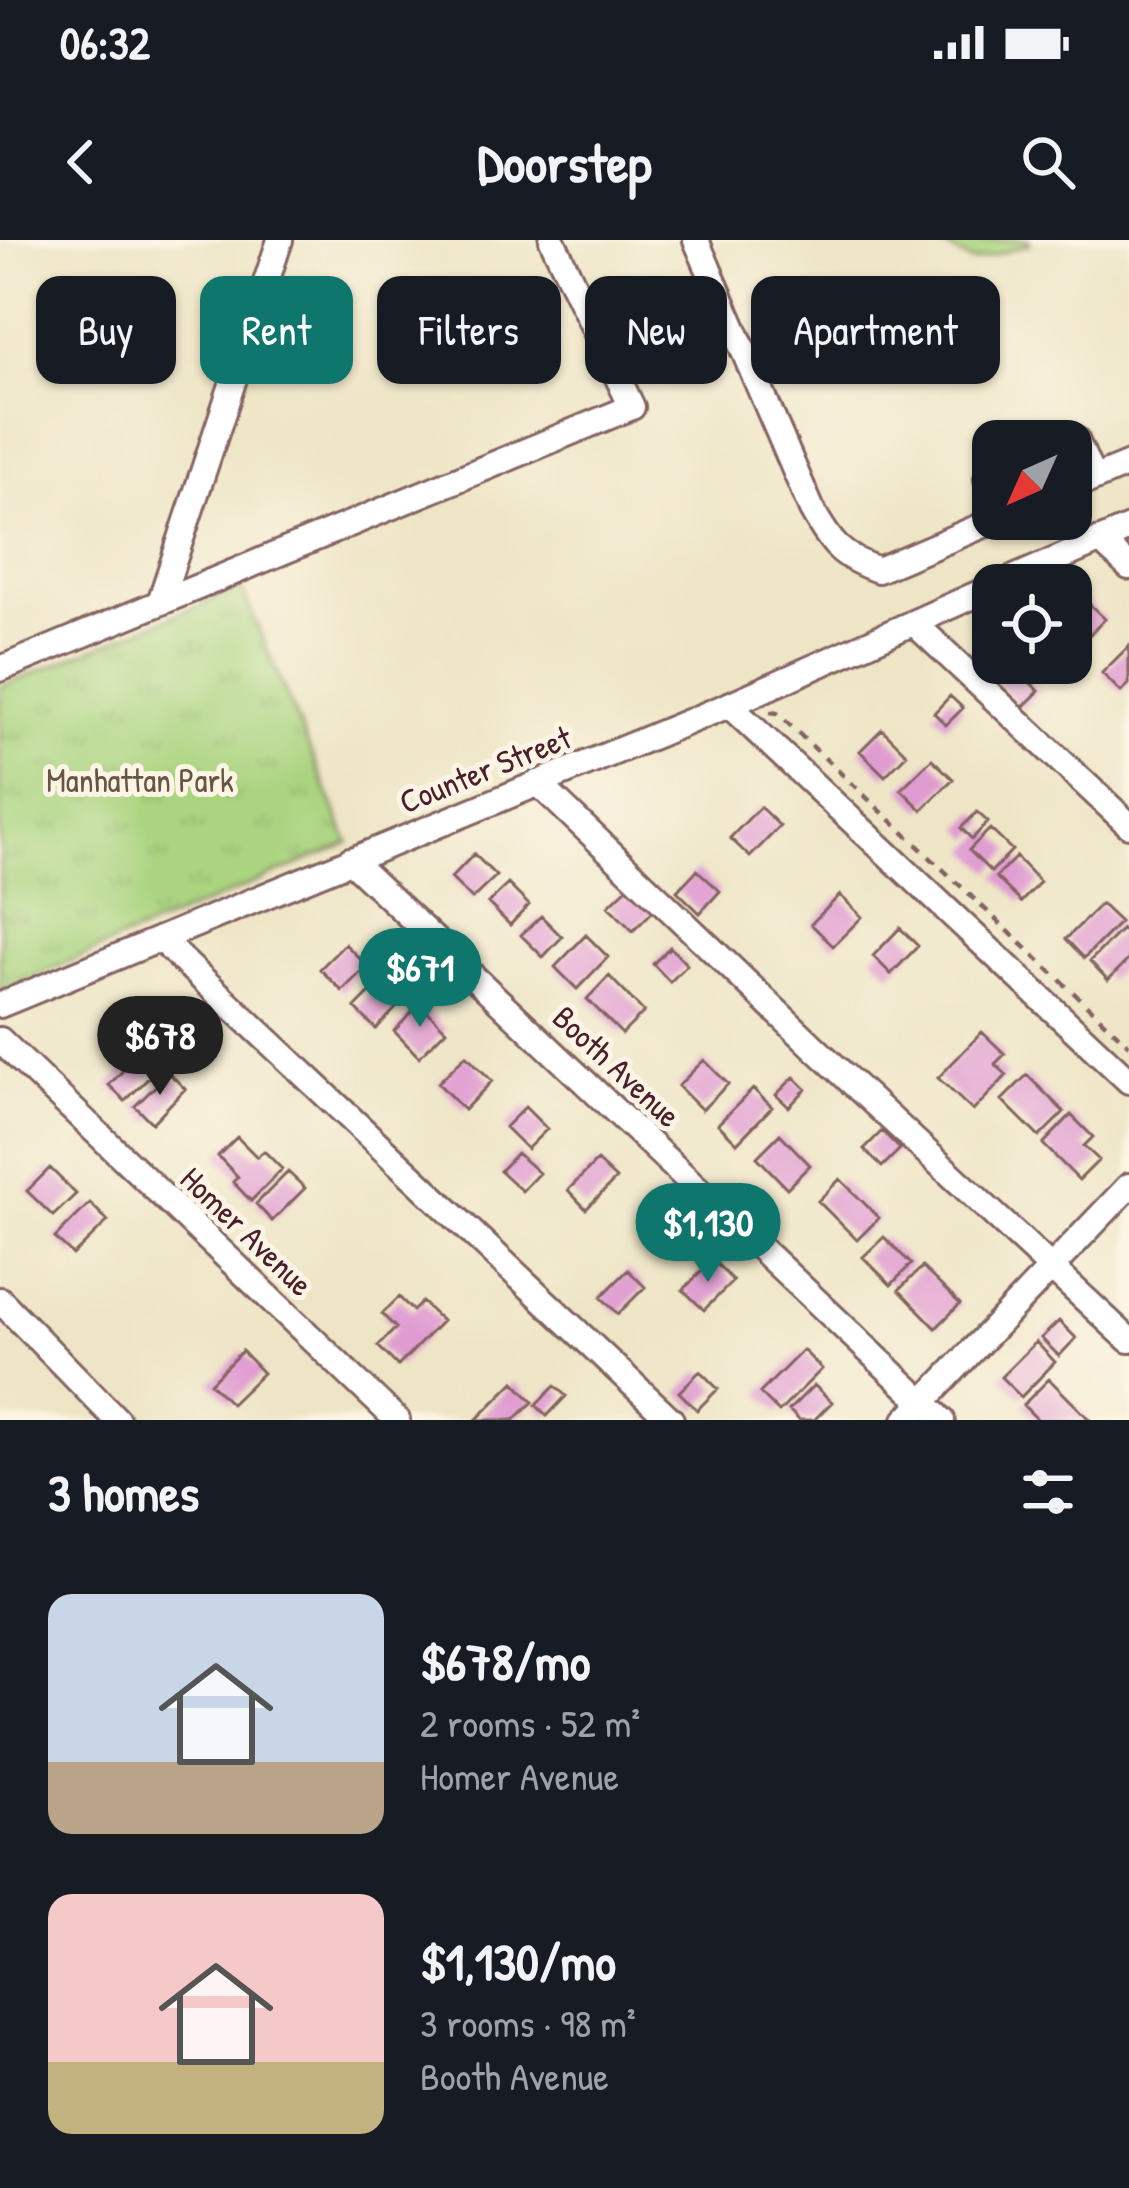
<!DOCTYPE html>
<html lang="en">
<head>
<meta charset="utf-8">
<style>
  body { margin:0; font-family:"Patrick Hand",sans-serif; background:#242831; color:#f1f3f6; height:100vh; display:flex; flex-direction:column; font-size:45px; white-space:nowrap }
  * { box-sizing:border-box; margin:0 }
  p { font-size:39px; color:#9ea1a6 }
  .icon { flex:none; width:66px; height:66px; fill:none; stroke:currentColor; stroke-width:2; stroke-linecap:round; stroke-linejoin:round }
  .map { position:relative; height:1180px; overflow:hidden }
  .details { display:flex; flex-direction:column; background:#171b24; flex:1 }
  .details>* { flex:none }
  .banner { position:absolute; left:36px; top:36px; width:1059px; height:108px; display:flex; gap:24px }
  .needle { width:78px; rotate:225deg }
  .fabs { position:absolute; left:972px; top:180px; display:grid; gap:24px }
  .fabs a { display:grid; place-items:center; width:120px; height:120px; border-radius:24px; background:#171b24; box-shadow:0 3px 9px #0004; font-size:60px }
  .price { position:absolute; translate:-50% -102px; padding:0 27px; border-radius:42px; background:#0f766e; color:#fff; font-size:39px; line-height:78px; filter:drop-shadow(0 3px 6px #0008) }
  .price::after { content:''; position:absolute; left:50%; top:72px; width:36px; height:27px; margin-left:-18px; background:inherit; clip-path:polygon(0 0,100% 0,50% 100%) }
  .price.on { background:#222; color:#fff }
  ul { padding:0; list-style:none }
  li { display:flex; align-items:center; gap:36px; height:300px; padding:0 48px }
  li span { display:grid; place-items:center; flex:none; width:336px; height:240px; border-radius:24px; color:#555 }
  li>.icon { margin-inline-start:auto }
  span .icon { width:144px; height:144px; fill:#fffc; stroke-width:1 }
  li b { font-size:51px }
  h2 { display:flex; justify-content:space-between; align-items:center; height:144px; padding:0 48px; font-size:51px }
  .chip { padding:0 42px; border-radius:24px; background:#171b24; box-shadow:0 3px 9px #0004; font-size:42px; line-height:108px }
  .chip.on { background:#0f766e; color:#fff }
  .status { display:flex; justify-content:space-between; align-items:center; height:84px; padding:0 60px; background:#171b24; direction:ltr }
  .status svg { height:33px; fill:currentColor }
  header { display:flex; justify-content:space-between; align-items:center; height:156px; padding:0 48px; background:#171b24; font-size:54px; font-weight:800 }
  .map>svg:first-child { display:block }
  .grass { fill:url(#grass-tufts); stroke:#7a7a56; stroke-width:3 }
  .garden { fill:#aad480; stroke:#7a7a56; stroke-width:3 }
  .building { fill:#e09cd1 }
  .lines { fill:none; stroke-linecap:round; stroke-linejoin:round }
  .minor-casing { stroke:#836461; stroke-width:30 }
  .path { stroke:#836461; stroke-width:4.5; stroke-dasharray:9 9; stroke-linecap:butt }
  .minor { stroke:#fff; stroke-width:24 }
  .labels { text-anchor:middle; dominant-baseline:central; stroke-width:10; stroke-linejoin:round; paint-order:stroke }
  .street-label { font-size:33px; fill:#4a1f2b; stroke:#fcf5e5 }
  .park-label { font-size:33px; fill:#675544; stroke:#fcf5e5 }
</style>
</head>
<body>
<div class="status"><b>06:32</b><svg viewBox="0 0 49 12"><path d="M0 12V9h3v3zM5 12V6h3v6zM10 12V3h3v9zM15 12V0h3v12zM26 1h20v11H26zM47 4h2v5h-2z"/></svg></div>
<header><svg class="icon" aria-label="back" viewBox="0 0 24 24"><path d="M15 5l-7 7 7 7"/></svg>Doorstep<svg class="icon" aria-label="search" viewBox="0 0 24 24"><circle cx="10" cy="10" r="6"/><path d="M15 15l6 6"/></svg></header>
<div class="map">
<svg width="1129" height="1180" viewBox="0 0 1129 1180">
  <defs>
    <pattern id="grass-tufts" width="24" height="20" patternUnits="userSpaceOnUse" patternTransform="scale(3)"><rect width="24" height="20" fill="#aad480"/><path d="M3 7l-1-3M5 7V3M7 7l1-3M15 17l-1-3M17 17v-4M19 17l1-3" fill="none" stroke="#94b66f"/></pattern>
  </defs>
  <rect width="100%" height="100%" fill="#fcf5e5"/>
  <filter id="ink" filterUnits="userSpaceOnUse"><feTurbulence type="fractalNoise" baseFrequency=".00833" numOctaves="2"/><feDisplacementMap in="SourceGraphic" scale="24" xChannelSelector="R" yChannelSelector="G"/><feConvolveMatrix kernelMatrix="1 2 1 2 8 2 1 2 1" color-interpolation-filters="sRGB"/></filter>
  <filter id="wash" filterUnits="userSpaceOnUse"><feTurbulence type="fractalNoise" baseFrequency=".004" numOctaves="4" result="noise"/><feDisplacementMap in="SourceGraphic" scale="48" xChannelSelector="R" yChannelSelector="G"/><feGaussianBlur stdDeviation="2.7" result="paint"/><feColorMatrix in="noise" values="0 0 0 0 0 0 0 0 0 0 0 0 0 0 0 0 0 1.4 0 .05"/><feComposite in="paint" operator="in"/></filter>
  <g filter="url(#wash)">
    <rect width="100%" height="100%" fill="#eee5c6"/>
    <!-- grass -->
    <path class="grass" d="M241,348l108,255 -349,148v-304z"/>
    <!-- garden -->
    <path class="garden" d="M934,0h95l1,4 -58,18z"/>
    <g id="blocks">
      <!-- building -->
      <path class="building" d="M1086,361l19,18 -26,26 -8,-8v-21z
        M1129,406v38l-8,8 -19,-19z
        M993,423h17l29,28 -17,17 -37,-37z
        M950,456l13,12 -17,17 -12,-12z
        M882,489l25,25 -22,22 -25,-25z
        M932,519l21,20 -31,31 -21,-21z
        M760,567l20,19 -30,31 -20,-19z
        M977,572l11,10 -16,17 -11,-11z
        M990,589l22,21 -21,22 -22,-22z
        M474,614l22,22 -24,23 -21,-21z
        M1016,617l24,25 -19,20 -25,-25z
        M697,630l23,21 -20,22 -23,-22z
        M508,644l21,21 -19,20 -22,-22z
        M629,646l24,25 -20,20 -25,-25z
        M840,655l22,22 -29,29 -22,-22z
        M1101,664l19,18 -36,36 -18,-19z
        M541,676l21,21 -19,20 -22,-22z
        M900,688l18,18 -27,28 -18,-18z
        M1122,689l7,8v22l-21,21 -18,-19z
        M586,695l22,22 -31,32 -22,-22z
        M345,704l22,22 -25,25 -22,-22z
        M670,707l17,18 -17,17 -17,-18z
        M609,736l35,36 -22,22 -35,-35z
        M379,744l20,21 -23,24 -21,-21z
        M420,764l26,26 -27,27 -25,-26z
        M141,781l13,14 -13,13 -13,-13z
        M982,792l23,22 -10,10 12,11 -34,36 -35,-33z
        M144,809l17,17 -36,35 -16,-16z
        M466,815l26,26 -28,29 -26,-27z
        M704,820l24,24 -26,26 -24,-24z
        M169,833l16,16 -33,34 -17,-17z
        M1027,835l37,37 -25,25 -37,-37z
        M794,837l12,12 -17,18 -13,-12z
        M753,849l19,18 -35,36 -19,-19z
        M525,867l22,22 -20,20 -22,-22z
        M1071,875l22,22 -9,9 15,14 -20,20 -36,-36z
        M882,891l18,18 -18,18 -18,-18z
        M780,894l30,31 -23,23 -30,-31z
        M237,897l20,20 7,-6 18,18 -31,32 -18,-19 5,-5 -20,-21z
        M517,913l22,20 -17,18 -22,-20z
        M597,921l19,18 -30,30 -18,-19z
        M50,928l26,26 -23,22 -26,-25z
        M288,932l17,16 -33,33 -16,-17z
        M840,939l39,39 -22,22 -39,-39z
        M90,963l18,18 -35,34 -18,-17z
        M884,997l27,27 -20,21 -28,-28z
        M713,1020l20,21 -29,29 -21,-20z
        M922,1027l38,37 -24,24 -37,-38z
        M628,1030l17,17 -27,27 -17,-17z
        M399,1057l14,14 9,-9 20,19 -44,45 -20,-20 18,-18 -14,-14z
        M1059,1081l17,17 -17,18 -18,-18z
        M1036,1102l19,20 -34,35 -20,-20z
        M803,1110l19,19 -43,43 -19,-19z
        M242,1111l21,22 -32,31 -21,-21z
        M700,1131l18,18 -21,21 -18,-18z
        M1049,1139l41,41h-52l-15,-15z
        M514,1142l19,20 -19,18h-38z
        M814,1145l18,17 -18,18h-15l-10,-10z
        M555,1146l11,10 -19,20 -11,-11z"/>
    </g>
  </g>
  <g filter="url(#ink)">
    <use href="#blocks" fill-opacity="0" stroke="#836461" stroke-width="3"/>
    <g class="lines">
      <defs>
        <path id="minor" d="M696,0l116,270c19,34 28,46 66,60l120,-51
          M1071,202l5,-2 17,38
          M987,239l6,-3
          M1071,248l58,-24
          M1100,300l29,27
          M998,345l131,-57
          M160,362l120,-362
          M914,383l215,202
          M0,429l632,-262 -80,-167
          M729,465l400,376
          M538,543l280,268 311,289
          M350,620l592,560
          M160,699l511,481
          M0,765l729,-300 264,-118
          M0,800l397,380
          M0,1060l117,120
          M906,1180l223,-234"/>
      </defs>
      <!-- minor casing -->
      <use href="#minor" class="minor-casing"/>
      <!-- path -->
      <path class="path" d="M770,472l7,1 352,332"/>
      <!-- minor -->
      <use href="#minor" class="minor"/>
    </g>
  </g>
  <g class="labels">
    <!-- street labels -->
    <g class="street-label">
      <text transform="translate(485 529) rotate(-22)">Counter Street</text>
      <text transform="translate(617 826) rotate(43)">Booth Avenue</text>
      <text transform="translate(247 991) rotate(44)">Homer Avenue</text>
    </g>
    <!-- park labels -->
    <g class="park-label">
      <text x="140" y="540">Manhattan Park</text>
    </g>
  </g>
</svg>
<div class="fabs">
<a><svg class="needle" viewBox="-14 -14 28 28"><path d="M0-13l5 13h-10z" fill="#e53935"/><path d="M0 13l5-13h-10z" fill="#9ea1a6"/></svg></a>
<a><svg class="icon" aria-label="locate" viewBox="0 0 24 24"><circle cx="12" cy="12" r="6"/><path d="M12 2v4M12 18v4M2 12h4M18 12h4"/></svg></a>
</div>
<b class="price" style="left:420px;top:790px">$671</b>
<b class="price on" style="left:160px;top:858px">$678</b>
<b class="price" style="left:708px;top:1045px">$1,130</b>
<div class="banner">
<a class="chip">Buy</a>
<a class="chip on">Rent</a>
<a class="chip">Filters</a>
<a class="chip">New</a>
<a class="chip">Apartment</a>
</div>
</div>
<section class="details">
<h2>3 homes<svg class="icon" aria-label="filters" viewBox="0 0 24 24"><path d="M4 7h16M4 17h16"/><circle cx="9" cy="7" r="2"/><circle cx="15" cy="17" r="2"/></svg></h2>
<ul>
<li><span style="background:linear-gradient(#c9d6e8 70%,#b9a48a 0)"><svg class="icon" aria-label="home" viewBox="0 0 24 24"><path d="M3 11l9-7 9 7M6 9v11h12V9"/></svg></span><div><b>$678/mo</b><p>2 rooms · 52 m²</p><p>Homer Avenue</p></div></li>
<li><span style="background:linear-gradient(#f6c9c9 70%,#c2b280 0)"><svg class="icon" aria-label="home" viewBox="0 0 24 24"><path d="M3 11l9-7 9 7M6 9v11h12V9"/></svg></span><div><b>$1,130/mo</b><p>3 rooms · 98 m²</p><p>Booth Avenue</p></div></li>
</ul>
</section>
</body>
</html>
